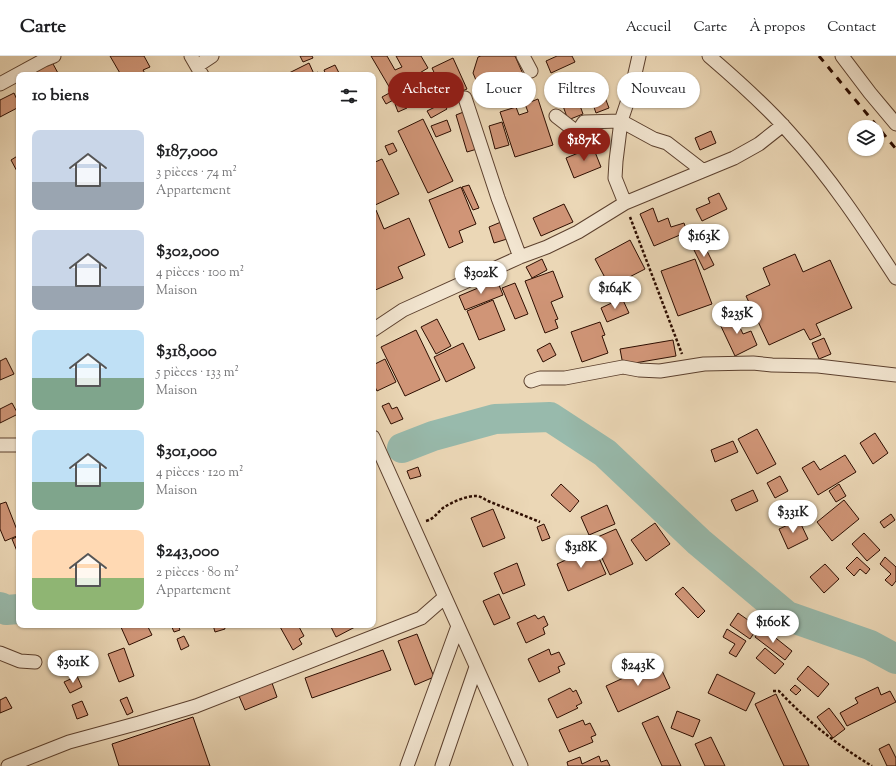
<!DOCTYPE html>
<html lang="fr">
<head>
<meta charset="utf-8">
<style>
  body { margin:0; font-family:"Sorts Mill Goudy",serif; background:#f6f6f6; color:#202124; height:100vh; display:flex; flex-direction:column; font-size:15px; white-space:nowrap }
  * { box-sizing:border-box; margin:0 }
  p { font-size:13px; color:#757577 }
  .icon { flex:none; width:22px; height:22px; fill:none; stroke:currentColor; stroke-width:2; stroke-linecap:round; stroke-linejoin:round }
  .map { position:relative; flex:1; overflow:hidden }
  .drawer { position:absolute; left:16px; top:16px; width:360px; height:556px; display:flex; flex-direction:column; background:#fff; border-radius:8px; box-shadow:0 1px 3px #0004 }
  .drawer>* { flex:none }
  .banner { position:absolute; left:388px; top:16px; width:380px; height:36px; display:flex; gap:8px }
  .fabs { position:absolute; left:848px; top:64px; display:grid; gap:8px }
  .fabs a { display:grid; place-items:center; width:36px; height:36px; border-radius:50%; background:#fff; box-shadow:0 1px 3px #0004; font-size:20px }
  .price { position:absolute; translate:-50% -34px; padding:0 9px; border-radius:14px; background:#fff; color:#222; font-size:13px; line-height:26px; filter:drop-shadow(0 1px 2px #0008) }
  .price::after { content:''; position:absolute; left:50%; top:24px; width:12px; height:9px; margin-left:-6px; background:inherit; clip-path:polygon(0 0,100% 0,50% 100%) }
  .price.on { background:#8f2418; color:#fff }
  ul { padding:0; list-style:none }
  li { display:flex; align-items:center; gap:12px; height:100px; padding:0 16px }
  li span { display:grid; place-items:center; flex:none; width:112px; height:80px; border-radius:8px; color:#555 }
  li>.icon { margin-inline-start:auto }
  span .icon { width:48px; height:48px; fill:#fffc; stroke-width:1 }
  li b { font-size:17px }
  h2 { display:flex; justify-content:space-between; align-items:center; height:48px; padding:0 16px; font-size:17px }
  .pill { padding:0 14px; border-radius:18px; background:#fff; box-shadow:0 1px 3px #0004; font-size:14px; line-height:36px }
  .pill.on { background:#8f2418; color:#fff }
  header { display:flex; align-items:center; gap:24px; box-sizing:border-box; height:56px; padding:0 20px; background:#fff; border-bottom:1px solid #e0e0e0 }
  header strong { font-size:19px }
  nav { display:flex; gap:22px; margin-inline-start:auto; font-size:14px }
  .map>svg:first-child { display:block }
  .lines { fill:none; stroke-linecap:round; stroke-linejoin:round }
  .river { stroke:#98baac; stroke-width:30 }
  .building { fill:#d09577; stroke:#2d0d00 }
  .minor-casing { stroke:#5c402e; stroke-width:15 }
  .path { stroke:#2d0d00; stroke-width:2.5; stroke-dasharray:3 2; stroke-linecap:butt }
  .minor { stroke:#f2e5d0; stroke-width:13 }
  .rail { stroke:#2d0d00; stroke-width:3; stroke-dasharray:7 7; stroke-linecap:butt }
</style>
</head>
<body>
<header>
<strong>Carte</strong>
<nav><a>Accueil</a><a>Carte</a><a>À propos</a><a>Contact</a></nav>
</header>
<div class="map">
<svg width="896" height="710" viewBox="0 0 896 710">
  <rect width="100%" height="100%" fill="#ebd7b6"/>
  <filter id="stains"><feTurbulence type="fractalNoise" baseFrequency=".005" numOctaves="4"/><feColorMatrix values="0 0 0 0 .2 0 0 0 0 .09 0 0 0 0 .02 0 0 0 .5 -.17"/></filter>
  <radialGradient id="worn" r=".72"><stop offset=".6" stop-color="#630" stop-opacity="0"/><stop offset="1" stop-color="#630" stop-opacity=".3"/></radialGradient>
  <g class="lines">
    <!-- river -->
    <path class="river" d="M402,392l31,-12 62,-17 55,-2 55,36 94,89 88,74 83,29 26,14
      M0,551l6,3 13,-1"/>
  </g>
  <!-- building -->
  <path class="building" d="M110,0h34l6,11 -7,3 3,5h-25z
    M300,0h12l1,2 -10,4z
    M371,0h16l8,14 7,-3 -6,-11h25l7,12 -37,22z
    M481,0h34l12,27 -42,19 -12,-29 5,-16z
    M557,0h15l3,6 -24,11 -5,-12z
    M453,2l14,31 -21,9 -14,-30z
    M52,6l7,13h-32z
    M309,7l5,11 4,-2 2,3h-33v-1z
    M335,9l5,10h-14l-2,-5z
    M597,20l12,32 -13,5 -11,-32z
    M681,21l6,14 -18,8 -6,-14z
    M572,27l11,31 -15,6 -11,-31z
    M418,30l5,9 -9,4 -5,-8z
    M438,34l5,10 -14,7 -5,-10z
    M393,35l4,7 -11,6 -4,-7z
    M14,37l5,11v3l-19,10v-17z
    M538,43l15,46 -38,12 -15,-45 16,-5 3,8 9,-3 -3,-8z
    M403,44l4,8 -9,4 -3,-8z
    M443,47l4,6 -16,9 -4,-7z
    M466,55l11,38 -10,3 -11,-37z
    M423,63l30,62 -25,12 -30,-62z
    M447,64l4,11 -15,6 -5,-11z
    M502,66l7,23 -14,4 -6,-23z
    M711,75l5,12 -16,7 -5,-12z
    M393,87l4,8 -8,4 -4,-9z
    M593,91l8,20 -27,11 -8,-20z
    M19,99v20l-8,-15z
    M382,103l17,35 -26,12v-43z
    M469,129l10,23 -6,2 -11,-23z
    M461,131l15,37 -17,7 4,11 -14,6 -20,-48z
    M719,137l8,16 -25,12 -6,-12 14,-6 -2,-5z
    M564,148l9,18 -32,14 -8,-18z
    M653,152l5,14 10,-4 3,9 13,-4 3,9 -33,14 -14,-32z
    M376,154l8,19 25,-11 16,37 -27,12 5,11 -30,13v-79z
    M501,166l6,17 -13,4 -5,-16z
    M630,184l15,29 -35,18 -15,-28z
    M704,189l10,20 -10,5 -10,-20z
    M795,198l8,18 27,-12 22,48 -36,16 5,11 -11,5 -6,-11 -35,16 -23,-49 24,-11 -7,-17z
    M542,203l5,11 -15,8 -6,-11z
    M695,203l17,45 -34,12 -17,-45z
    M553,215l10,26 -12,5 7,17 -3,1 3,8 -13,5 -20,-52z
    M497,224l6,15 -38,15 -6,-14z
    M515,227l13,31 -13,5 -13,-31z
    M622,242l7,15 -22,9 -6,-14z
    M493,244l12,30 -26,10 -12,-29z
    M733,257l10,21 8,-3 6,14 -22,11 -17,-36z
    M437,263l14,27 -15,8 -15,-27z
    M600,266l5,13 -3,1 6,17 -26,9 -11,-30z
    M416,274l24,50 -35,16 -24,-49z
    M824,282l7,16 -12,5 -7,-16z
    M673,284l3,16 -53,9 -3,-16z
    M463,287l12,25 -29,14 -12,-25z
    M550,287l6,12 -13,7 -6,-12z
    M6,302l8,16 -14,6v-19z
    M385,303l11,23 -19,9 -4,-8v-18z
    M12,347l6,11 -18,9v-14z
    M389,347l3,6 5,-2 6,12 -12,5 -9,-18z
    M757,373l19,35 -19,10 -19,-35z
    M875,377l13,20 -15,11 -13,-21z
    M733,385l5,11 -23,10 -4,-12z
    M845,399l11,17 -38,23 -16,-27 12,-7 6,9z
    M418,411l3,9 -11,3 -3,-8z
    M780,420l8,15 -13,7 -8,-15z
    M561,428l18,17 -9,11 -19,-17z
    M839,428l7,12 -10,6 -7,-11z
    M753,434l5,11 -22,10 -5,-11z
    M844,444l15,19 -27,22 -15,-19z
    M6,446l13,33 -14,6 -5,-12v-25z
    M607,449l8,19 -26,11 -8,-18z
    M493,453l12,29 -22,9 -12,-29z
    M891,458l4,6 -11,8 -4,-6z
    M799,464l9,19 -20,10 -9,-20z
    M655,467l15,21 -24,17 -15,-21z
    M544,468l6,14 -8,3 -5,-14z
    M616,473l17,35 -23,11 -17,-36z
    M864,477l16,17 -13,11 -15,-17z
    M19,480v20l-7,-17z
    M580,480l5,10 -10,4 -4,-10z
    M594,491l12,27 -38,17 -11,-27z
    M857,501l13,12 -4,5 -6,-5 -6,7 -8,-8z
    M885,501l11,10v14l-4,5 -7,-6 6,-6 -11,-10z
    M517,507l8,22 -22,9 -9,-21z
    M825,508l14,15 -15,14 -14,-16z
    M683,531l22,24 -7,7 -23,-24z
    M499,538l11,24 -16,7 -11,-24z
    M738,557l20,14 -8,12 -20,-14z
    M535,559l3,4 6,-3 4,9 -5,3 2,6 -19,9 -9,-20z
    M120,569h27l5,10 -23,10z
    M171,569h7l2,5 -6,2z
    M213,569h11l1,4 -10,3z
    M279,569h19l6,11 -5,3 3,5 -9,6z
    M330,569h24l1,2 -19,10z
    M762,571l30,24 -7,9 -30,-23z
    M727,573l19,12 -10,16 -7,-4 6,-9 -12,-7z
    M417,578l17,43 -19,8 -17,-44z
    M184,580l5,10 -8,4 -4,-11z
    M124,592l10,28 -15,6 -11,-28z
    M765,592l19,16 -9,10 -19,-16z
    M549,593l2,6 8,-3 6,12 -7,3 2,5 -21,10 -11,-23z
    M383,594l8,20 -79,28 -7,-20z
    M658,606l12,26 -52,24 -12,-26z
    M808,610l21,18 -11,13 -21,-18z
    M717,618l38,19 -9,18 -38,-18z
    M77,620l5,11 -12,6 -6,-11z
    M272,627l5,14 -32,13 -6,-14z
    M795,629l6,5 -5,5 -6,-5z
    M878,631l3,8 9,-4 6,11 -49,24 -7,-13 18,-10 -3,-5z
    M570,632l3,4 3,-2 6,13 -6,3 2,2 -21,10 -9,-19z
    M776,638l33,72h-25l-29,-62z
    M6,641l6,11 -12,5v-13z
    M127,641l6,15 -6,3 -7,-15z
    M82,645l6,14 -11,4 -5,-14z
    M829,652l16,21 -12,9 -16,-21z
    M677,655l23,9 -7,17 -22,-9z
    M658,660l23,50h-19l-20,-43z
    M193,661l17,49h-91l-7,-22z
    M583,664l2,5 5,-2 6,12 -5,2 2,5 -24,10 -10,-22z
    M711,681l14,29h-20l-10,-22z
    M889,688l7,14v8h-9l-8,-17z
    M599,700l2,6 6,-2 3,6h-42l-1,-4 13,-5 2,7z"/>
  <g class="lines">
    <defs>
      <path id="minor" d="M191,0l11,19
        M523,0l8,15
        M709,0c28,24 56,49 80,76 41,45 74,95 107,146
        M842,0l28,37 26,31
        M197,10l15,-10
        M0,28l44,-24 10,-4
        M465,42l33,100 22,59
        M556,60l18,14 6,-2 4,-6 37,-1 33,18 13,4 35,27
        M625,147l-10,-25 1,-17 5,-40 10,-30 8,-35
        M373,274l30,-20 117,-53 27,-10 31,-15 47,-29 109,-45 25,-14 24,-19
        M531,325l9,-3h25l58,-11 16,3 21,1 44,-7 49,-1 19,2 46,1 78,9
        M373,381l148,329
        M0,389h19
        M0,597l20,8 15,1
        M8,710l61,-24 70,-19 57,-17 225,-88 24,-21
        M407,710l51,-140
        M442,710l34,-99"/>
    </defs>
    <!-- minor casing -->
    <use href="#minor" class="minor-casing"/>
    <!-- path -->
    <path class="path" d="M630,161l52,137
      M426,465c8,-2 11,-8 17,-13 9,-6 23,-12 33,-12 5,0 8,3 12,5l52,21
      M773,635h6c27,29 58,54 93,75"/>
    <!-- minor -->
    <use href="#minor" class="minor"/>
    <!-- rail -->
    <path class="rail" d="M819,0l77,93"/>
  </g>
  <rect width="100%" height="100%" filter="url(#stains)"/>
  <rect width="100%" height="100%" fill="url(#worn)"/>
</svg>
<div class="fabs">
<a><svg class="icon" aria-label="layers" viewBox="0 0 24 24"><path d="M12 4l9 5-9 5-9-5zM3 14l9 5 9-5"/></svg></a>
</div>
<b class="price on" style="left:584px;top:106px">$187K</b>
<b class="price" style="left:704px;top:202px">$163K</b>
<b class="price" style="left:481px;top:239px">$302K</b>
<b class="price" style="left:615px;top:254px">$164K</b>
<b class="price" style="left:737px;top:279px">$235K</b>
<b class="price" style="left:793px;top:478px">$331K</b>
<b class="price" style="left:581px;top:513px">$318K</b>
<b class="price" style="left:773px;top:588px">$160K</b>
<b class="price" style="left:73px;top:628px">$301K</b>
<b class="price" style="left:638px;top:631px">$243K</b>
<div class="banner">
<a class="pill on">Acheter</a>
<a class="pill">Louer</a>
<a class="pill">Filtres</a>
<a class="pill">Nouveau</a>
</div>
<section class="drawer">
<h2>10 biens<svg class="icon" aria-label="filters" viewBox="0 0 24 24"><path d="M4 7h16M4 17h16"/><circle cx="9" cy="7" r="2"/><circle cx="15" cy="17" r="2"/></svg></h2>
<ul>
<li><span style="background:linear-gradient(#c9d6e8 65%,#9aa5b1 0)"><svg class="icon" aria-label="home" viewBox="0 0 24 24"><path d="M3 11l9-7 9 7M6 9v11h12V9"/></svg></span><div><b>$187,000</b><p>3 pièces · 74 m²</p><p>Appartement</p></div></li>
<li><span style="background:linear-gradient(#c9d6e8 70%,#9aa5b1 0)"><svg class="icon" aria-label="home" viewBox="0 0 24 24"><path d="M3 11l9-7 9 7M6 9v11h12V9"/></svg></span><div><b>$302,000</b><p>4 pièces · 100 m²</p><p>Maison</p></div></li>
<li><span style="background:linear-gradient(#bfe0f5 60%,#7fa58c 0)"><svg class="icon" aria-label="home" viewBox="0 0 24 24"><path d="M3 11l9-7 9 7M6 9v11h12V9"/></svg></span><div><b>$318,000</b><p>5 pièces · 133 m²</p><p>Maison</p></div></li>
<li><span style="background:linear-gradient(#bfe0f5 65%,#7fa58c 0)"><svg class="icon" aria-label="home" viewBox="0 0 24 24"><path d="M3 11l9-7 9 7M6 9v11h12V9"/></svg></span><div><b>$301,000</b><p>4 pièces · 120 m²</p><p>Maison</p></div></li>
<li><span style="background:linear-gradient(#ffd9b3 60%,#8fb573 0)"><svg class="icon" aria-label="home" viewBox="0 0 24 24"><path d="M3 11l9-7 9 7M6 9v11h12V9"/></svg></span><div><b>$243,000</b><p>2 pièces · 80 m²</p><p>Appartement</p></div></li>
</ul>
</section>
</div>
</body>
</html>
